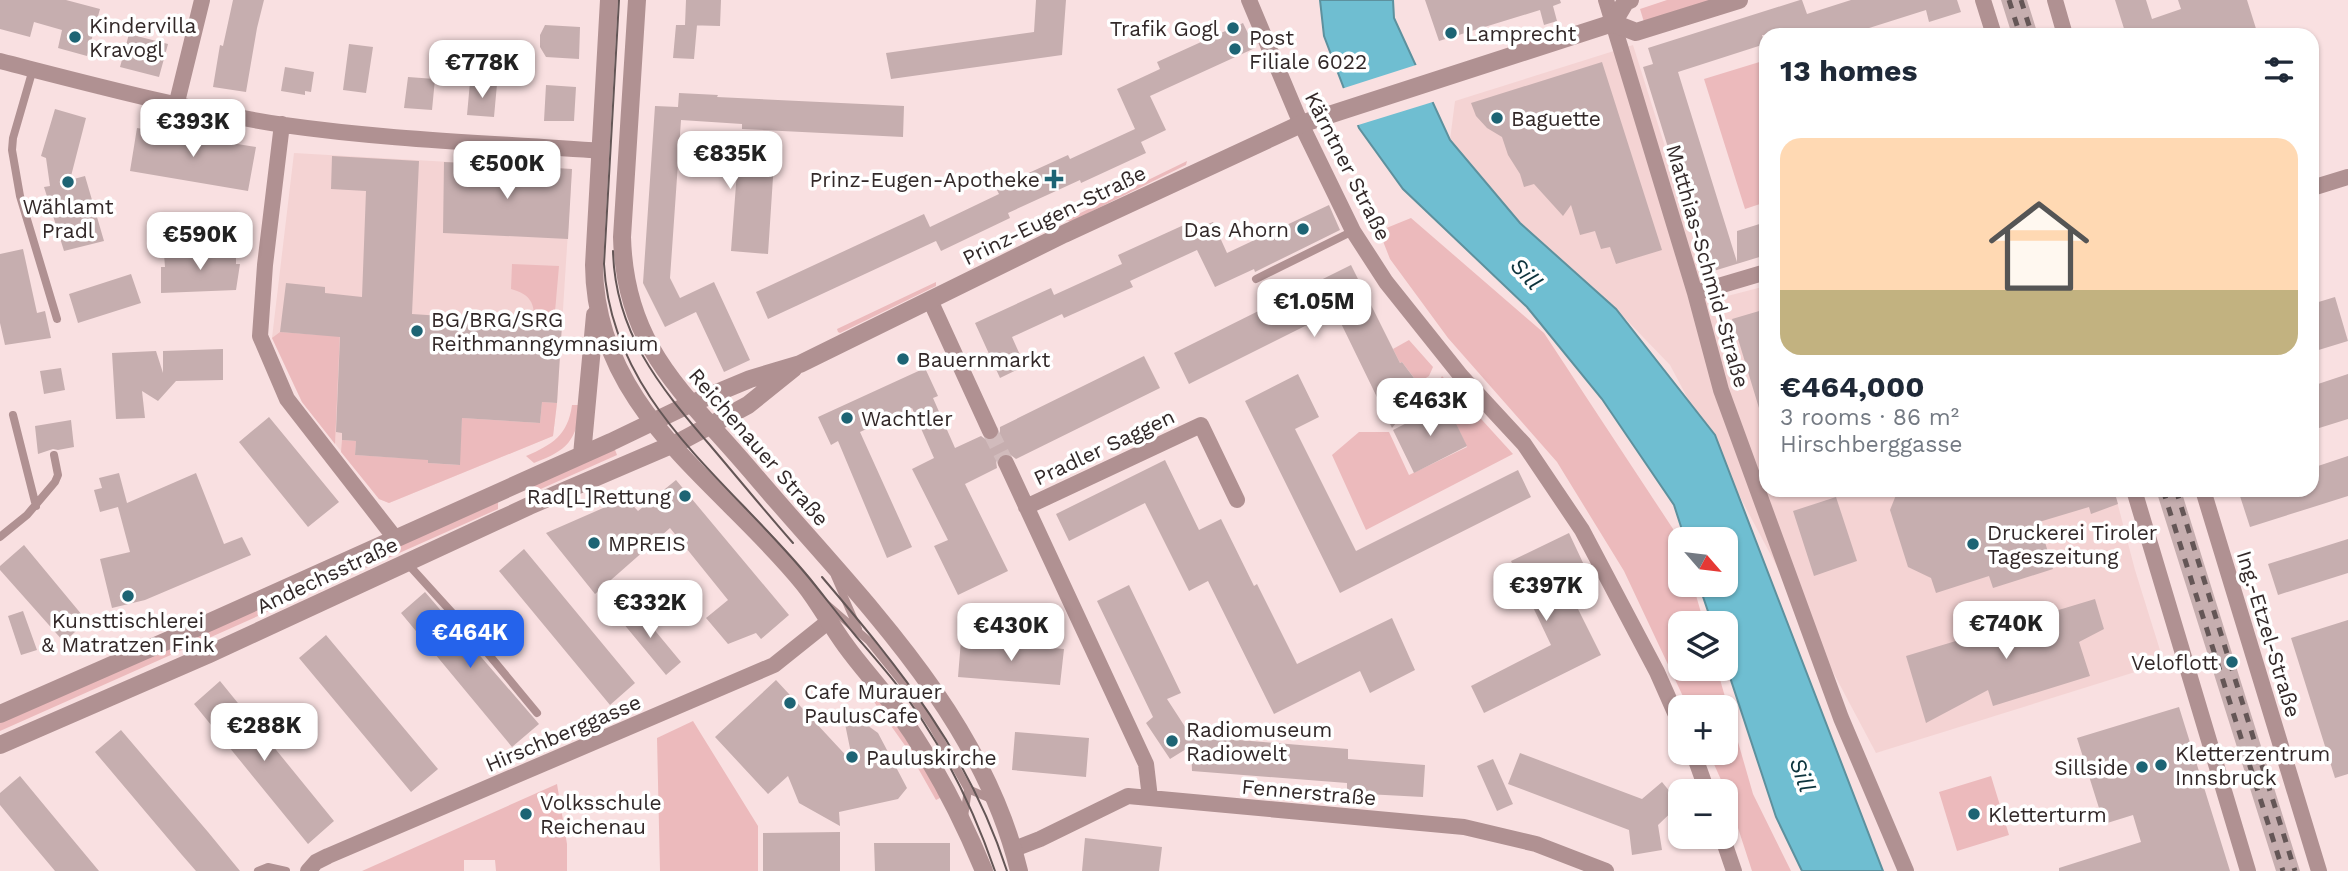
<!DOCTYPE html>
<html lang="en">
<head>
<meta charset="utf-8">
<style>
  body { margin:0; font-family:"Work Sans",sans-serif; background:#f2f2f3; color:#1f2937; height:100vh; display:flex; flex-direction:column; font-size:26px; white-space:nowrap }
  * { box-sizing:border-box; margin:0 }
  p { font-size:23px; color:#747a83 }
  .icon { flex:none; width:38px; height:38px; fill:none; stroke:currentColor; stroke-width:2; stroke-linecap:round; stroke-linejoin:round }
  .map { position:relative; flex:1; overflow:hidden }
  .panel { position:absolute; left:1759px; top:28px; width:560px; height:469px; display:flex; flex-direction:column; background:#fff; border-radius:21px; box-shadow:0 2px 5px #0004 }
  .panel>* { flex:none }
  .needle { width:46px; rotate:118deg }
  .fabs { position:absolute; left:1668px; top:527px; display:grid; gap:14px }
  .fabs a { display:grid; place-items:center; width:70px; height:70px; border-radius:14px; background:#fff; box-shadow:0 2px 5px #0004; font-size:35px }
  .price { position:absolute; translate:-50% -60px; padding:0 16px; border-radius:14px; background:#fff; color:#222; font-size:23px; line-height:46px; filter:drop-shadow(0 2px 4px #0008) }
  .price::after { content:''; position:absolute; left:50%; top:42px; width:21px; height:16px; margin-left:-10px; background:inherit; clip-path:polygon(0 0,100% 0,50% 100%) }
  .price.current { background:#2563eb; color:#fff }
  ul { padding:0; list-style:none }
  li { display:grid; align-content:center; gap:14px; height:371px; padding:0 21px }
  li+li { border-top:2px solid #e0e1e3 }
  li span { display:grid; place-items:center; height:217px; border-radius:21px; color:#555 }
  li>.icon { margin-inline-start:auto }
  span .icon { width:126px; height:126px; fill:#fffc; stroke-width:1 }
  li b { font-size:30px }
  h2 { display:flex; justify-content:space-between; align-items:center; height:84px; padding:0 21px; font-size:30px }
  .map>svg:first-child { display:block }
  .built { fill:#f4d3d3 }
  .green { fill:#ecbabc }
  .water { fill:#6fbed1; stroke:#5d919e; stroke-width:2 }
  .pier { fill:#f9e0e1 }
  .building { fill:#c6aeaf }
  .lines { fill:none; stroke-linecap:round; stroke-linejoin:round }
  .minor-tunnel { stroke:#d1bbbc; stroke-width:16; stroke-dasharray:16 8; stroke-linecap:butt }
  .service { stroke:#b09192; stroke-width:8 }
  .minor { stroke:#b09192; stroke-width:16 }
  .tertiary { stroke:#b09192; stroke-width:18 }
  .tram { stroke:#645656; stroke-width:2 }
  .rail { stroke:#645656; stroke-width:5; stroke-dasharray:9 9; stroke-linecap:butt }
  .poi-dot { fill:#1d6474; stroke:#fff; stroke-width:2.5 }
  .labels { text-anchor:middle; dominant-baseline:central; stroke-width:7; stroke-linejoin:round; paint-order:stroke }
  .poi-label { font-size:21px; fill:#322828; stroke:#fff; text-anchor:start }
  .street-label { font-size:21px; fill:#322828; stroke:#fff }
  .water-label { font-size:23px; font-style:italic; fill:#0d343d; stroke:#fff }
</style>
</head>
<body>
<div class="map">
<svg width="2348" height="871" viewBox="0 0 2348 871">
  <rect width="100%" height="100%" fill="#f9e0e1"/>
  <!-- built -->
  <path class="built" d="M1633,45l73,232 2,24 58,-15v204h348l21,80 29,93 -288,90 -206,-388 -54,-56 -96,-86 -70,-83 5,-39z
    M294,153l278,16 -15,234 -4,33 -164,67 -10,-4 -77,-97 -30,-64z"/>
  <!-- green -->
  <path class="green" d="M1667,0h46l-69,22 -4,-13z
    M1766,60v142l-21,7 -41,-130z
    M1187,161l-1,4 -116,57 -4,-2z
    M1411,218l133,115 135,205 1,46 13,1 11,38h-24v45l37,1 36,125 38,77h-39l-26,-80 -17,-38 17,-1v-45h-38l-64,-136 -67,-109 -109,-124 -58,-79 -11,-28z
    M512,264l47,2 -5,57 -20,-2c1,-18 -4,-27 -23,-32z
    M936,282v4l-96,47 -2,-1 -1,-3z
    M280,332l40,3 20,-3 -5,112 -33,-42 -30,-64z
    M1409,340l24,27 -4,9 -11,7 -16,-21 -2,1 -7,-14z
    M1442,376l71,78 -147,76 -34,-75 27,-23h30l20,43 58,-28 -21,-44 -11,-15z
    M542,402l15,1 -4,33 -164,67 -10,-4 -38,-47 1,-12 14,1 -1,14 47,3 28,-34 -2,39 31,2 3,-47 78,5z
    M572,405h9c-5,36 -13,45 -47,58l-8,-7c26,-11 42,-21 46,-51z
    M614,447l3,8 -83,37 -6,-2v-3z
    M498,502v7l-498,222v-9z
    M876,692l66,105 -6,3 -30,-53 -34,-48z
    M693,721l65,105v45h-98l-3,-133z
    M1991,776l18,59 -52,16 -18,-59z
    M557,784l10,60v27h-71l-1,-11h-31v11h-102z"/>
  <!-- water -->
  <path class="water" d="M1320,0h73l1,18 56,122 70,83 96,86 99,126 168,436h-81l-26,-54 -50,-152v-42h-14l-13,-38 27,-1v-45h-41l-11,-34 -72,-106 -75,-92 -124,-118 -44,-61 -35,-92z"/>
  <!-- pier -->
  <path class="pier" d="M1419,64l17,37 -81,25 -14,-37z"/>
  <!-- building -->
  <path class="building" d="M0,0h66l34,9 -13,47 -29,-8 4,-18 -28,-8 -4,15 -30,-8z
    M233,0h31l-7,28 -11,64 -33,-5 7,-42 3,1z
    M686,0h35l-1,26 -35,-1z
    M1036,0h30l-4,55 -171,24 -5,-26 148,-21z
    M1425,0h135l1,3 -8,3 4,15 -13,4 -4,-15 -101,31z
    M1800,0h2l5,14 44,-14h106l4,12 -32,10 -3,-12 -79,25h-85l3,9 -87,28 59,190v-31l29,-9v33l-59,18 -64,-206 10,-3 -5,-16z
    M2001,0h26l11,35h-26z
    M2115,0h31l6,19 29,-10 -3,-9h69l11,35h-132z
    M1243,23l12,25 -105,48 16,34 -25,12 5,11 -65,30 -1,-3 -72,33 2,5 -69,33 -5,-10 -168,78 -12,-27 168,-78 6,13 69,-33 -3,-6 72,-33 2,4 65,-30 -18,-40 43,-20 -3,-7z
    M545,25l35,2 -1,32 -33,-2 -6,-10v-12z
    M676,25h21l-3,34 -21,-1z
    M129,34l39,10 -9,33 -39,-10z
    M349,44l24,3 -7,46 -23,-3z
    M1602,62l60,188 -46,14 -6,-17 -9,2 -6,-18 -15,4 -9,-30 -8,11 -29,-32 -10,3 -4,-13 -12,-19 -6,-18 -15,-9 -11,-12 -5,-13z
    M285,67l29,5 -3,20 -6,-1v4l-24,-4z
    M408,77l27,2 -3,31 -28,-2z
    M470,82l27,2 -3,33 -27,-2z
    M546,85l30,2 -2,34h-30z
    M679,93l39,2 -1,2 187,9 -1,31 -161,-8v-5l-61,-4 -11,158 10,20 34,-16 36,78 -26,12 -28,-60 -31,15 -22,-44 12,-177 23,1z
    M55,109l31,9 -16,62 15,-4 19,65 -40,10 -20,-64 6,-1 -4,-28 -5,-2z
    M137,128l119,19 -8,44 -118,-20z
    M332,156l87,5 -7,153 150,10 -5,79 -15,-1 -2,21 -78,-5 -2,47 -32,-2v-3l-73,-5 1,-14 -14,-1v-7l-6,-1 4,-95 -60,-5 6,-49 39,4v6l37,4 4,-106 -35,-2z
    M738,158l36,4 -6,92 -37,-3z
    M444,162l128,7 -4,70 -125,-6z
    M1329,205l11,25 -85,42 -1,-3 -39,18 -18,-37 -67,31 3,6 -69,31 -2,-4 -50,23 13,29 -25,12 -25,-55 76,-35 3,7 68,-31 -4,-9 68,-31 3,8 24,-10 14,31z
    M23,249l14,64 8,-2 6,27 -46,7 -5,-22v-69z
    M236,252v12h4l-4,26 -75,3v-26h4l-1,-13z
    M1351,265l49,98 2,-1 21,28 -31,38 -57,-117 -146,73 -15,-31z
    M131,274l10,29 -63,20 -9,-29z
    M2335,297l13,44 -36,11v-48z
    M1766,309v108l-4,1 -30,-99z
    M223,349v31l-47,1 -18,20 -16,-10 3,27 -29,1 -4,-66 44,-2 7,22v-22z
    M1144,356l16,32 -144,71 -8,-6 -7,1 -5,7 1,7 -32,16 43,87 -50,24 -24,-49 14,-6 -36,-71 22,-11 -22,-50 -52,24 52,115 -25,11 -49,-117 -7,4 -13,-28 107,-49 13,28 -5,2 22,50 26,-12 7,5 7,-1 5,-7v-6z
    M61,368l4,22 -21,4 -4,-23z
    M1298,374l21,43 -24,12 61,122 162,-81 13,27 -191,96 -95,-192z
    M2348,374v45l-32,10 -4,-15v-28z
    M1446,403l21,43 -53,27 -21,-43z
    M269,417l70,85 -31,25 -69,-85z
    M71,420l3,27 -16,3 -5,-1 -15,5 -3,-28z
    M2348,456v40l-98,31 -12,-37h74v-22z
    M1165,460l34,70 22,-11 33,67 3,-2 40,80 95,-46 23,52 -45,23 -10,-22 -86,43 -66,-133 -19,10 -44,-88 -76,38 -13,-27z
    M119,473l8,30 69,-30 28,71 18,-7 9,18 -106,45 -33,8 -12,-49 30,-7 -12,-45 -18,5 -6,-22 8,-2 -3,-10z
    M676,480l113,135 -28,24 -5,-6 -28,11 -22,-26 22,-18 -58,-72 -75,66 -49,-61 80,-35 12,13z
    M1898,490h216l4,14 -27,10 -2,-7 -50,15 14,47 -60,19 -4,-12 -53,17 -5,-15 -23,-11 -18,-57z
    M2156,490h25l119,381h-24z
    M1836,497l21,64 -43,15 -21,-65z
    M1569,533l23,49 -22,11 31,62 -117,58 -13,-27 80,-41 -40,-84z
    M2348,539v34l-70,22 -10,-31z
    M24,545l63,76 -23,21 -64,-72v-4z
    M524,549l111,134 -25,22 -111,-134z
    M1129,585l52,108 -14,6 24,37 157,13v10l77,6 -2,32 -76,-4v-10l-155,-12 -1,-25 -21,13 -24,-36 7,-6 -56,-116z
    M425,592l114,132 -27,23 -111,-134z
    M2095,599l9,30 -25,13 11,34 -97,30 -5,-16 -62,33 -20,-67z
    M633,604l48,58 -15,13 -48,-58z
    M23,611l14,39 -16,5 -13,-39z
    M2348,620v154l-13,4 -44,-140z
    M326,635l112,134 -27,23 -112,-134z
    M961,640l103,9 -4,36 -102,-8z
    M776,680l77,83 -9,-44 21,-3 2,9 11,8 29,55 -9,11 -59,13 1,14 -41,-23 -11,-27 -20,18 -53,-57z
    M220,681l114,140 -26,23 -114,-140z
    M2179,707l51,164h-171v-3l82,-26 -8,-27 -29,9 -27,-86z
    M121,730l87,102 32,39h-44l-14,-16 -87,-103z
    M1015,732l74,6 -3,39 -74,-7z
    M1520,753l122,46 20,-17 18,22 -22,21 4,25 -30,5 -3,-25 -121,-46z
    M1493,759l20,45 -16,7 -20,-45z
    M20,776l29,35 50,60h-44l-32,-38 -23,-28v-12z
    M840,832v39h-77v-38z
    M1085,838l77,9 -3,24h-77z
    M874,843h76v28h-75z"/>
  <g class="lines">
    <!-- minor-tunnel -->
    <path class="minor-tunnel" d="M990,431l16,32"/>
    <!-- service -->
    <path class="service" d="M33,69l-20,69 -1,12 8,46 37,123
      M1256,279l97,-48
      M13,415l23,91
      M0,537l27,-22 28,-33 3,-7 -4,-20
      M407,563l68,75 62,75
      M835,576l23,53
      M824,602l45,39 37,46 27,40 35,62 -4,28
      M968,789l23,10
      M258,871l10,-4 18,4"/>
    <!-- minor -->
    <path class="minor" d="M1249,0l52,124 52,107 33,51 75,94 63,68 58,86 75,142 23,52
      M1606,0l89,293 26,97 120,328 65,153
      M1983,0l11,35
      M2055,0l10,35
      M0,61c94,24 187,49 284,64 105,15 211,18 317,26
      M176,106l26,-106
      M282,124l-17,141 -5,71 27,63 108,139
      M2312,188l36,-11
      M1695,293l71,-21
      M930,300l60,131
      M1006,463l140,301 4,34
      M2134,490l114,381
      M2203,490l116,381
      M1026,507l175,-82 36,75
      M1693,752l14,39
      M1722,836l12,35
      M1014,849l26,-10 88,-43 336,31 72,17 70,27
      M308,871l8,-9 12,-6 446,-191 55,-44"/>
    <!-- tertiary -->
    <path class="tertiary" d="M609,0l-15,265c1,146 128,217 210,319 16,20 27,42 42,62 15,21 34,41 49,62 36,50 66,107 89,163
      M637,0l-15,237c3,112 63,156 129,234 103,122 229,239 268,400
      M1613,23l13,-22 4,-1
      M582,455l13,-140
      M0,714l210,-92 401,-180 79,-38 60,-25 50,-15 264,-130 237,-110 312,-101 23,9 103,-32
      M0,745l207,-90 322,-149 154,-66 65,-35 46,-37"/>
    <!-- tram -->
    <path class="tram" d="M619,0l-15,264c7,136 121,213 201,309 17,20 33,42 50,62 24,28 49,56 69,88 30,46 53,96 71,148
      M613,251c2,81 46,135 96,193 28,33 55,66 84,99
      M822,577c79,93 147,176 185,294"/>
    <!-- rail -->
    <path class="rail" d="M2009,0l11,35
      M2021,0l11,35
      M2163,490l120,381
      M2176,490l119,381"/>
  </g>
  <!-- markers -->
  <g class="poi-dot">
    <circle cx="1233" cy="28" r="7"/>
    <circle cx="1451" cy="33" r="7"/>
    <circle cx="75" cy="37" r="7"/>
    <circle cx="1235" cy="49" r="7"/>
    <circle cx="1497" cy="118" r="7"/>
    <path d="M1050.5 168.5h7v7h7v7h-7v7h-7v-7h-7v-7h7z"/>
    <circle cx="68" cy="182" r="7"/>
    <circle cx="1303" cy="229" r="7"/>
    <circle cx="417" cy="331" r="7"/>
    <circle cx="903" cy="359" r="7"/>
    <circle cx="847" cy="418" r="7"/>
    <circle cx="685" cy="496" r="7"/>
    <circle cx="594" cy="543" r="7"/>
    <circle cx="1973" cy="544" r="7"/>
    <circle cx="128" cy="596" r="7"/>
    <circle cx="2232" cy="662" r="7"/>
    <circle cx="790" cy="703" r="7"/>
    <circle cx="1172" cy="741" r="7"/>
    <circle cx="852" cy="757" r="7"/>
    <circle cx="2161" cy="765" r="7"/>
    <circle cx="2142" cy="767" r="7"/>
    <circle cx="526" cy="814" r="7"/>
    <circle cx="1974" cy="814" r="7"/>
  </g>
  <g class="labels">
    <!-- poi labels -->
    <g class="poi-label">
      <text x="89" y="25">Kindervilla<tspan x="89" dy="24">Kravogl</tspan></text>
      <text x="1219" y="28" text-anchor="end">Trafik Gogl</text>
      <text x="1465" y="33">Lamprecht</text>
      <text x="1249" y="37">Post<tspan x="1249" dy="24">Filiale 6022</tspan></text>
      <text x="1511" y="118">Baguette</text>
      <text x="1040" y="179" text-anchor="end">Prinz-Eugen-Apotheke</text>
      <text x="68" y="206" text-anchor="middle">Wählamt<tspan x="68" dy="24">Pradl</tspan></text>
      <text x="1289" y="229" text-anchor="end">Das Ahorn</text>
      <text x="431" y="319">BG/BRG/SRG<tspan x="431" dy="24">Reithmanngymnasium</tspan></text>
      <text x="917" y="359">Bauernmarkt</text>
      <text x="861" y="418">Wachtler</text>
      <text x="671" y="496" text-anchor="end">Rad[L]Rettung</text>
      <text x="1987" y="532">Druckerei Tiroler<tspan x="1987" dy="24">Tageszeitung</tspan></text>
      <text x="608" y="543">MPREIS</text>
      <text x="128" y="620" text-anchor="middle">Kunsttischlerei<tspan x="128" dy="24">&amp; Matratzen Fink</tspan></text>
      <text x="2218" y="662" text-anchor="end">Veloflott</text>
      <text x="804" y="691">Cafe Murauer<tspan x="804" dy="24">PaulusCafe</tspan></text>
      <text x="1186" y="729">Radiomuseum<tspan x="1186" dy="24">Radiowelt</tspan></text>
      <text x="2175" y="753">Kletterzentrum<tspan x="2175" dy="24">Innsbruck</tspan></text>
      <text x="866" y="757">Pauluskirche</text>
      <text x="2128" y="767" text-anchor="end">Sillside</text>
      <text x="540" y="802">Volksschule<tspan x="540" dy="24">Reichenau</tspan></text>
      <text x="1988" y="814">Kletterturm</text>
    </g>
    <!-- street labels -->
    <g class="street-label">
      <text transform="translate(1348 166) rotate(63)">Kärntner Straße</text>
      <text transform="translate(1054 215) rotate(-26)">Prinz-Eugen-Straße</text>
      <text transform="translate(1708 266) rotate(74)">Matthias-Schmid-Straße</text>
      <text transform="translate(759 447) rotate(49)">Reichenauer Straße</text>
      <text transform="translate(1104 447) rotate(-25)">Pradler Saggen</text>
      <text transform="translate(327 575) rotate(-25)">Andechsstraße</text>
      <text transform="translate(2269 634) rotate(73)">Ing.-Etzel-Straße</text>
      <text transform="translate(563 733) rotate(-23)">Hirschberggasse</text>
      <text transform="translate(1309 792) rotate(5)">Fennerstraße</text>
    </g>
    <!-- water labels -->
    <g class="water-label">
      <text transform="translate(1526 274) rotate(47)">Sill</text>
      <text transform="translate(1802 775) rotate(70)">Sill</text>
    </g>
  </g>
</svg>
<div class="fabs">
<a><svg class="needle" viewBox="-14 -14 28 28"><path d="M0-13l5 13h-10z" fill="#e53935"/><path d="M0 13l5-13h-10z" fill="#747a83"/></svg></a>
<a><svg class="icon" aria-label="layers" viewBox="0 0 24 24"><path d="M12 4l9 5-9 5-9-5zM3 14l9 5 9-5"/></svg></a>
<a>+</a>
<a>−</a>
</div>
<b class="price" style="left:482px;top:100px">€778K</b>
<b class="price" style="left:193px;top:159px">€393K</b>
<b class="price" style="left:730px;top:191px">€835K</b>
<b class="price" style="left:507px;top:201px">€500K</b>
<b class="price" style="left:200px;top:272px">€590K</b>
<b class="price" style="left:1314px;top:339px">€1.05M</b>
<b class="price" style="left:1430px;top:438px">€463K</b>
<b class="price" style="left:1546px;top:623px">€397K</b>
<b class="price" style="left:650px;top:640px">€332K</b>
<b class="price" style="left:2006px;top:661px">€740K</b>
<b class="price" style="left:1011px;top:663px">€430K</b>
<b class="price current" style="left:470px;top:670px">€464K</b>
<b class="price" style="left:264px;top:763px">€288K</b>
<section class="panel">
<h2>13 homes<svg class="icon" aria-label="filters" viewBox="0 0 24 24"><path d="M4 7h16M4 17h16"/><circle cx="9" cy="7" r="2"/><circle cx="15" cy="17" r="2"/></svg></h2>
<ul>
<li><span style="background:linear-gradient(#ffd9b3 70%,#c2b280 0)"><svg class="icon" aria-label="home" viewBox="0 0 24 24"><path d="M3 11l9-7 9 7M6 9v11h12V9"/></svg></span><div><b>€464,000</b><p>3 rooms · 86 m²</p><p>Hirschberggasse</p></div></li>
</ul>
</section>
</div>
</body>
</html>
